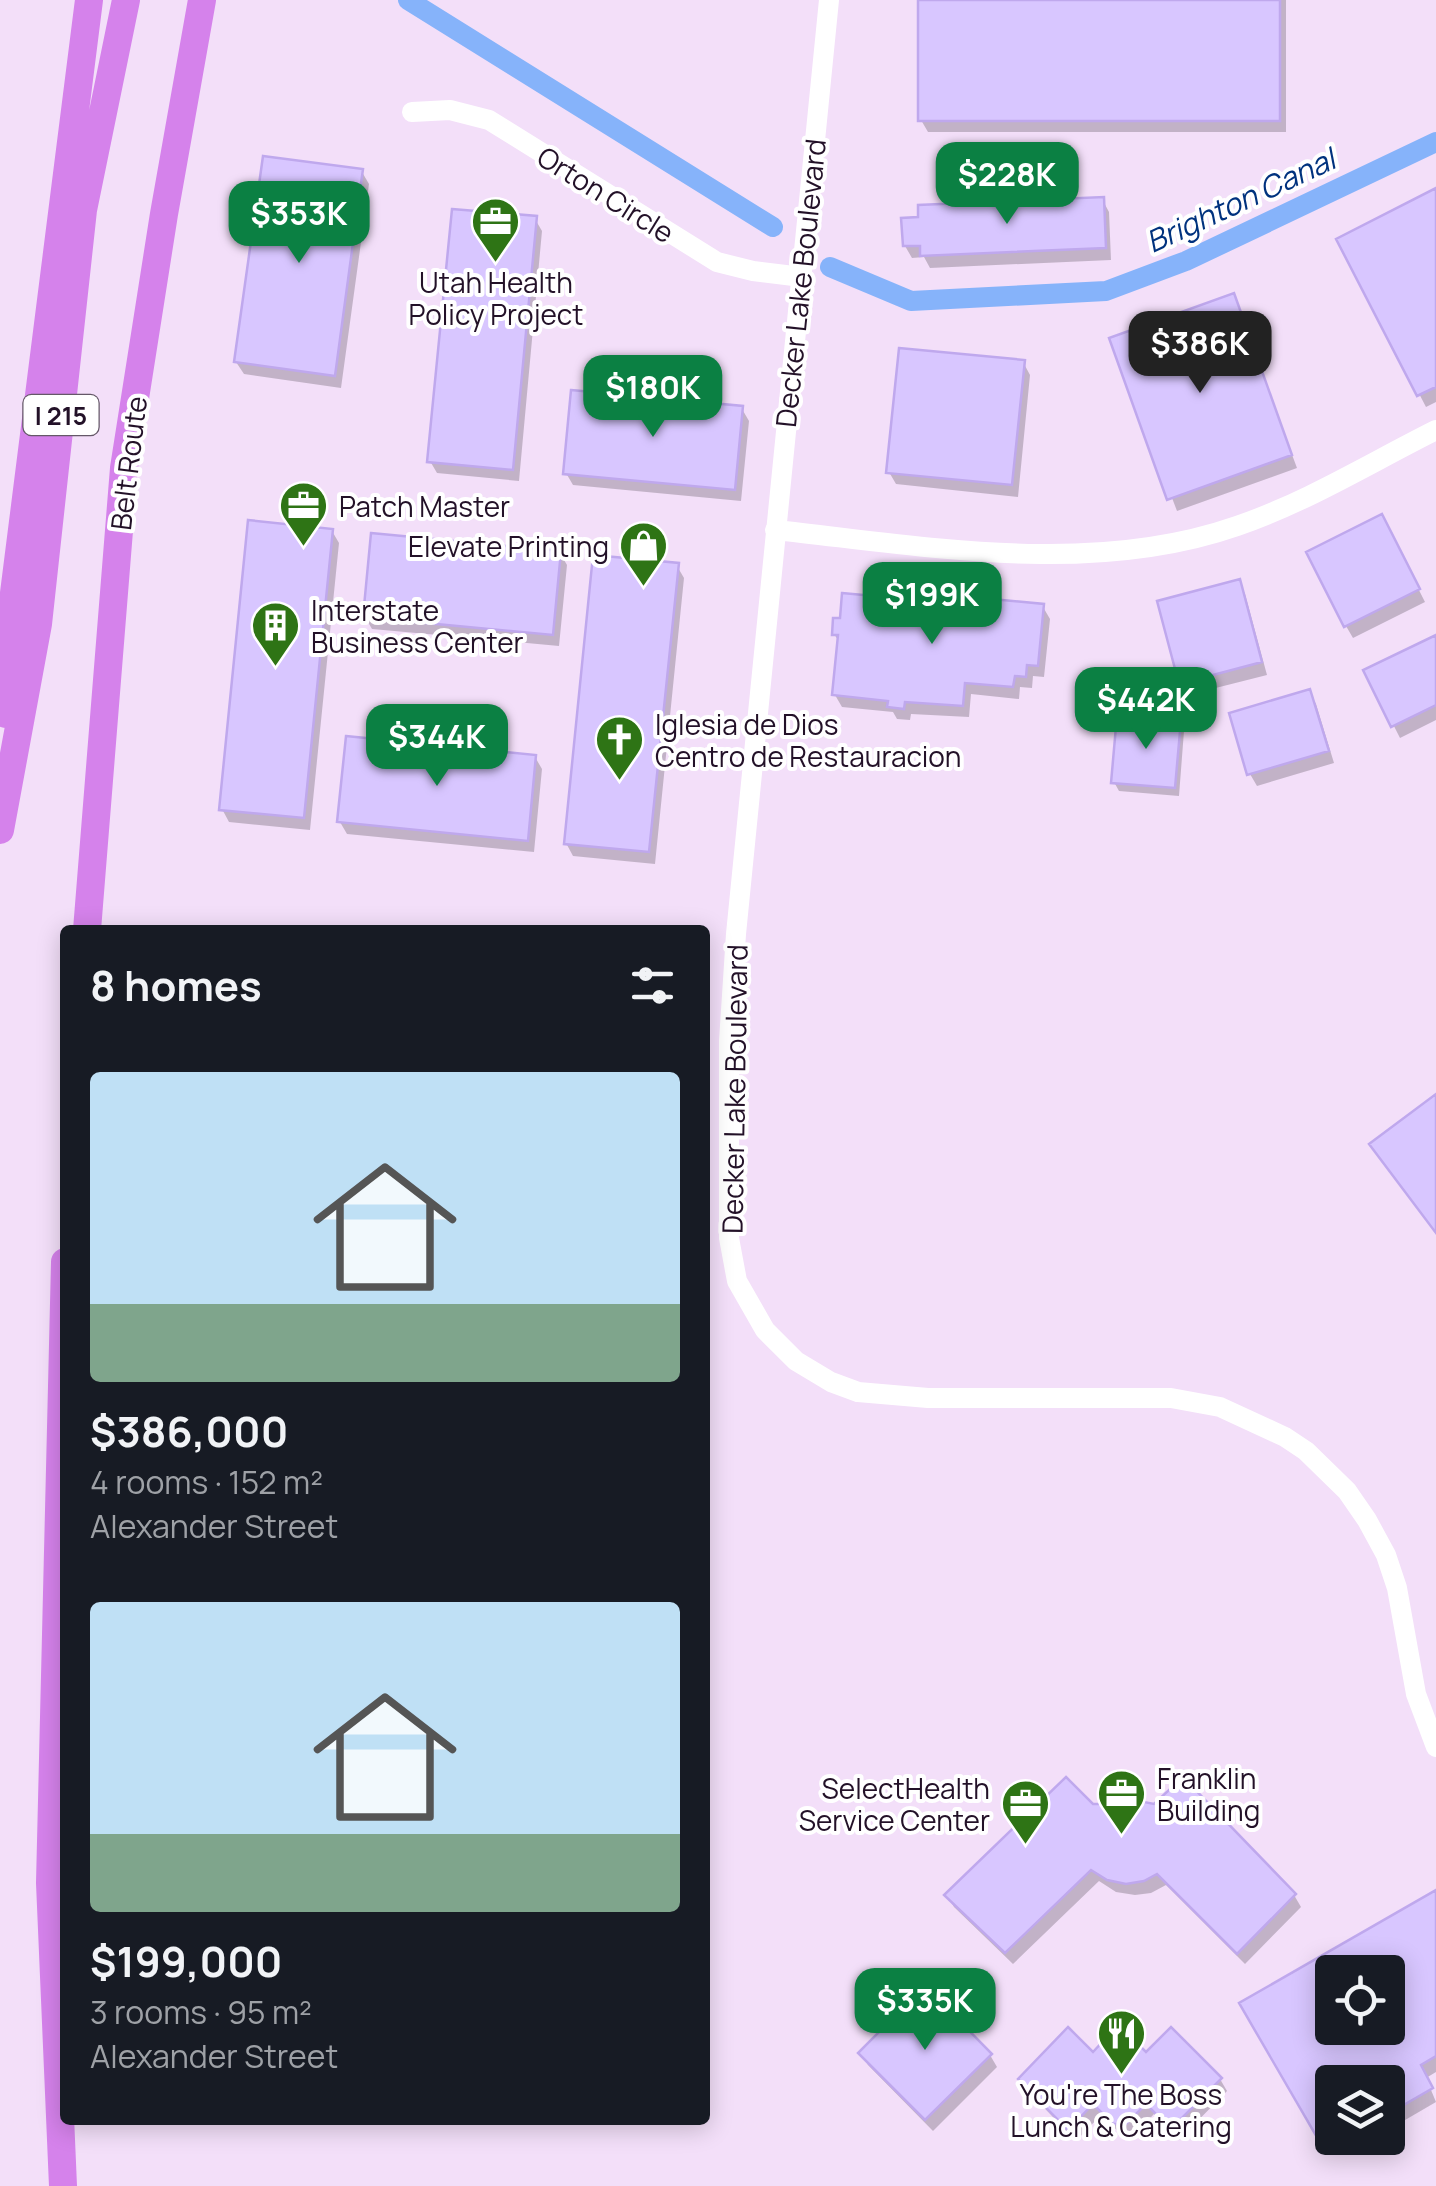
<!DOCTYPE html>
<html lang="en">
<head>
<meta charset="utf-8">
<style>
  body { margin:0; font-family:Manrope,sans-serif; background:#242831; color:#f1f3f6; height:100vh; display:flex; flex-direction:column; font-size:38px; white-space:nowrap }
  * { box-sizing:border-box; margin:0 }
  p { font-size:32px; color:#9ea1a6 }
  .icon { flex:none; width:55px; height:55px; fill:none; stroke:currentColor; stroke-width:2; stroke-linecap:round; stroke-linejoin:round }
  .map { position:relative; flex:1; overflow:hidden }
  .panel { position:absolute; left:60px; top:925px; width:650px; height:1200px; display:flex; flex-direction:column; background:#171b24; border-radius:10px; box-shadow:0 5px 25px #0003 }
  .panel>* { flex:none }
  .buttons { position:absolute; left:1315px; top:1955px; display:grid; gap:20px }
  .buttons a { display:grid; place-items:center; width:90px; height:90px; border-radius:10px; background:#171b24; box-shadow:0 5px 25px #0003; font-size:50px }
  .price { position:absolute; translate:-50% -85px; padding:0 22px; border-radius:20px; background:#0b8043; color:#fff; font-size:32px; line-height:65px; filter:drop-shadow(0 2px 5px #0008) }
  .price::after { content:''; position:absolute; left:50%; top:60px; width:30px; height:22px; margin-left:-15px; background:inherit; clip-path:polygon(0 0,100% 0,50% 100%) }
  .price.current { background:#222; color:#fff }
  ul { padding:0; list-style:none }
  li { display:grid; align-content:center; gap:20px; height:530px; padding:0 30px }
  li span { display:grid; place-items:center; height:310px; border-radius:10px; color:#555 }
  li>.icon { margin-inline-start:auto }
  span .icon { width:180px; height:180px; fill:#fffc; stroke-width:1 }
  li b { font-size:42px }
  h2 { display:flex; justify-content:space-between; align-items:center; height:120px; padding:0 30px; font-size:42px }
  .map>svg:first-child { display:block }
  .shadow { fill:#0003; fill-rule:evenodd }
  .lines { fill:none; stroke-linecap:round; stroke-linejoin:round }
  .canal { stroke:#86b3fa; stroke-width:20 }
  .building { fill:#d8c6ff; stroke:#bfa8ed; stroke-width:2.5; fill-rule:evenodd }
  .minor { stroke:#fff; stroke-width:20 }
  .highway { stroke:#d582eb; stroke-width:28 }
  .labels { text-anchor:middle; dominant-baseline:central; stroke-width:8; stroke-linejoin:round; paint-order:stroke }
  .shield { fill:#fff; stroke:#655868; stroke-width:2.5 }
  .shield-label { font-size:25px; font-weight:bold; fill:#231128 }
  .street-label { font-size:28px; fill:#231128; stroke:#fff }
  .poi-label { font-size:28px; fill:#231128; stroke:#fff; text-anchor:start }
  .water-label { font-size:30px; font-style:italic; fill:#00327e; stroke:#fff }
</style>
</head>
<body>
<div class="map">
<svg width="1436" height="2186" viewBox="0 0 1436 2186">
  <rect width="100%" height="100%" fill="#f3dff9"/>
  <!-- shadow -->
  <path class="shadow" d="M921,0h365v132h-358l-7,-12z
    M362,172l7,12 -28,204 -97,-14 -8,-12z
    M1436,190v212l-10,5 -87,-167z
    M1102,199l7,13 2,48 -181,8 -6,-11 -12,1 -7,-12z
    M535,219l7,12 -23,250 -82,-8 -7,-12z
    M1233,296l64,172 -120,43 -65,-171z
    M1023,362l7,13 -12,122 -122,-13 -7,-12z
    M742,409l7,12 -8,80 -168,-16 -7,-12z
    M1388,529l37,73 -72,36 -7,-12z
    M332,531l7,12 -29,287 -81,-8 -7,-13z
    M560,553l7,12 -8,81 -187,-17 -7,-12z
    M677,566l7,12 -29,286 -82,-8 -7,-13z
    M1238,582l7,12 22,81 -79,20 -7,-12z
    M931,604l112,3 7,12 -6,58 -11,-1 -1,12 -12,-1 -1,12 -48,-5 -2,23 -58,-3 -1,6 -13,-1 -4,-7 -51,-5 -7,-12 5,-52 -6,-9z
    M1436,637v83l-36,18 -34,-67z
    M1309,692l7,12 18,59 -77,23 -7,-12z
    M1179,722l5,9 -5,65 -60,-5 -5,-9z
    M535,757l7,12 -8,83 -187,-18 -7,-12z
    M1092,1806l202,89 7,12 -56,57 -79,-79 -15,8 -16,2 -19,-3 -17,-11 -86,83 -59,-57 -7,-12z
    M1436,1893v179l-10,6 10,24 -48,28v-48h-56v56h16l-21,12 -84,-146zM1332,1972h56v56h-56z
    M1108,2047l38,8 74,24 7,12 -48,49 -25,-26 -21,22h-11l-20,-22 -26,27 -48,-50 -7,-12z
    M861,2053l129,2 7,12 -64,64 -65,-66z"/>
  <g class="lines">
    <!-- canal -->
    <path class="canal" d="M408,0l365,227
      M830,267l81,34 195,-10 80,-30 250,-119"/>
  </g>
  <!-- building -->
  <path class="building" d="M918,0h362v121h-362z
    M263,156l100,13 -28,207 -101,-14z
    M1436,188v199l-19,9 -81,-157z
    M1104,197l2,51 -186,8v-10h-17l-2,-28 17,-1v-12z
    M452,209l85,7 -24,254 -86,-8z
    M1234,293l58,162 -125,45 -58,-162z
    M899,348l126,12 -13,125 -126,-12z
    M571,390l172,16 -8,84 -172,-16z
    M1382,514l38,75 -76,38 -38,-75z
    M248,520l85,9 -29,289 -85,-8z
    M371,533l190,18 -8,84 -190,-18z
    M593,555l86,8 -30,289 -85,-8z
    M1240,579l22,83 -83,22 -22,-83z
    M842,593l86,8 1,-8 115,11 -6,62 -11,-1 -1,12 -11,-1 -2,11 -48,-4 -2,23 -58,-4 -1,7 -17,-2 1,-6 -56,-6 6,-60h-6l1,-17h7z
    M1436,635v70l-45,22 -28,-57z
    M1310,689l19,62 -82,24 -18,-62z
    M1117,715l64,5 -6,68 -64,-5z
    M346,736l190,19 -8,86 -191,-19z
    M1436,1094v139l-67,-89z
    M1066,1777l27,27h13l12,-7 36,7 29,-27 113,117 -59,60 -80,-80 -13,7 -18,3 -19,-4 -16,-10 -86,83 -61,-58z
    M1436,1890v166l-15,9 12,23 -45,26v-32h-56v49l-14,8 -79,-136zM1332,1972h56v56h-56z
    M925,1986l67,68 -67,66 -67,-67z
    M1068,2027l25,25 12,-13 4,6h19l5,-6 13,13 25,-25 51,51 -51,51 -25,-25 -20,20h-13l-20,-20 -25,26 -50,-51z"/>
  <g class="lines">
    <!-- minor -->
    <path class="minor" d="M829,0l-93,934 -7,107v197l8,43 28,49 31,31 35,21 27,10 70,6h243l49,9 65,30 21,14 41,40 20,29 19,35 11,33 19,106 20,53
      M412,112l38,-2 39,10 228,142 36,9 49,6
      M775,530c150,16 316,47 462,-4 70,-24 133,-63 199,-96"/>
    <!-- highway -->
    <path class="highway" d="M6,714l8,-121 75,-593
      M0,830l38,-206 45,-414 43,-210
      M87,930l37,-462 40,-254 38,-214
      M63,2186l-13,-303 15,-621"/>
  </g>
  <!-- icons -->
  <defs>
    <symbol id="office-pin" viewBox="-11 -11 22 30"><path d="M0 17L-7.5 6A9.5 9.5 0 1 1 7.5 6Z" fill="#2e7415" stroke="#fff"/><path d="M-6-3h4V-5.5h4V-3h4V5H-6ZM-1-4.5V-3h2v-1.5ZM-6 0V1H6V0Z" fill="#fff"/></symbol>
    <symbol id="shop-pin" viewBox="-11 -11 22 30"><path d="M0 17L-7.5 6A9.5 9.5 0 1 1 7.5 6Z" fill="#2e7415" stroke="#fff"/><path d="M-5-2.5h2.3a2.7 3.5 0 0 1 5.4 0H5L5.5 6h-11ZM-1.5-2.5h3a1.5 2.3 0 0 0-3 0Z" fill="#fff"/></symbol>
    <symbol id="building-pin" viewBox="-11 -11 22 30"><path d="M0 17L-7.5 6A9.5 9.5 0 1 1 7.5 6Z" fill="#2e7415" stroke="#fff"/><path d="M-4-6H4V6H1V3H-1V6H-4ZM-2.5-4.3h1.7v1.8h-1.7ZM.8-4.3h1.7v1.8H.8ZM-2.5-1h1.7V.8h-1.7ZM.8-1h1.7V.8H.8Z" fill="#fff"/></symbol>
    <symbol id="church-pin" viewBox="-11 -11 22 30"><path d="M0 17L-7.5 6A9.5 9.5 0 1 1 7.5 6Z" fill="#2e7415" stroke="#fff"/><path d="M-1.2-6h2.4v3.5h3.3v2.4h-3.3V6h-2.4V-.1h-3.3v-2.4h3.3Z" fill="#fff"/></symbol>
    <symbol id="restaurant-pin" viewBox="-11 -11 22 30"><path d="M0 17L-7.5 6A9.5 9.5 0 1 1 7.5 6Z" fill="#2e7415" stroke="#fff"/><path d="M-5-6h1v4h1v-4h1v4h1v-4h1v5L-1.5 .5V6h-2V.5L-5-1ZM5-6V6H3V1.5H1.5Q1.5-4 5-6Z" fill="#fff"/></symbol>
  </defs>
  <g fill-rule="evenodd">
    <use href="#office-pin" x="468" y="194" width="55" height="75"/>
    <use href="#office-pin" x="276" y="478" width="55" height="75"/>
    <use href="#shop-pin" x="616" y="518" width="55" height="75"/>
    <use href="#building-pin" x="248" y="598" width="55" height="75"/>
    <use href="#church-pin" x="592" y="712" width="55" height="75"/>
    <use href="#office-pin" x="1094" y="1766" width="55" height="75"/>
    <use href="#office-pin" x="998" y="1776" width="55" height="75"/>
    <use href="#restaurant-pin" x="1094" y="2006" width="55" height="75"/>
  </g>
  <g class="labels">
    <!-- shield labels -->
    <rect class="shield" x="23.5" y="395" width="75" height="40" rx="8"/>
    <g class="shield-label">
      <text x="61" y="415">I 215</text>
    </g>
    <!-- street labels -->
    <g class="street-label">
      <text transform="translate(606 194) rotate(32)">Orton Circle</text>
      <text transform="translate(800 283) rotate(-84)">Decker Lake Boulevard</text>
      <text transform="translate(128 463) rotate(-83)">Belt Route</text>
      <text transform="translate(734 1089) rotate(-89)">Decker Lake Boulevard</text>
    </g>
    <!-- poi labels -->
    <g class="poi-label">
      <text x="496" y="282" text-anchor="middle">Utah Health<tspan x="496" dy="32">Policy Project</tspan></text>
      <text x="339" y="506">Patch Master</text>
      <text x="609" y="546" text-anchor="end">Elevate Printing</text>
      <text x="311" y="610">Interstate<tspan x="311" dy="32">Business Center</tspan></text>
      <text x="655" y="724">Iglesia de Dios<tspan x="655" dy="32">Centro de Restauracion</tspan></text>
      <text x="1157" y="1778">Franklin<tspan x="1157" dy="32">Building</tspan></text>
      <text x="990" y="1788" text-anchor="end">SelectHealth<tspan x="990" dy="32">Service Center</tspan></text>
      <text x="1121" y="2094" text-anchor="middle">You're The Boss<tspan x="1121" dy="32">Lunch &amp; Catering</tspan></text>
    </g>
    <!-- water labels -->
    <g class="water-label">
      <text transform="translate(1240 200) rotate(-25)">Brighton Canal</text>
    </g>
  </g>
</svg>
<div class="buttons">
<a><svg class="icon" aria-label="locate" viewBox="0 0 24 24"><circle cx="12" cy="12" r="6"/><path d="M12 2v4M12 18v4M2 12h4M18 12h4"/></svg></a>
<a><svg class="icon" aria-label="layers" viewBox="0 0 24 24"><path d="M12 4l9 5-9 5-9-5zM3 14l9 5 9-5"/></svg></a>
</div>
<b class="price" style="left:1007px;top:227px">$228K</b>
<b class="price" style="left:299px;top:266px">$353K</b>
<b class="price current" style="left:1200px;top:396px">$386K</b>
<b class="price" style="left:653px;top:440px">$180K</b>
<b class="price" style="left:932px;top:647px">$199K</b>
<b class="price" style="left:1146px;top:752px">$442K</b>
<b class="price" style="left:437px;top:789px">$344K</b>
<b class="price" style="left:925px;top:2053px">$335K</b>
<section class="panel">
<h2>8 homes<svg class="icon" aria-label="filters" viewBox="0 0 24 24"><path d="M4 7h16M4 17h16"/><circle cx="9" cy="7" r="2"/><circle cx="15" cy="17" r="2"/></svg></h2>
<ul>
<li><span style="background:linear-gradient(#bfe0f5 75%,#7fa58c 0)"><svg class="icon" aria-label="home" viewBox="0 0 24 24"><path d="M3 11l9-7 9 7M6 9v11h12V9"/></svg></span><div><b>$386,000</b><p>4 rooms · 152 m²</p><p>Alexander Street</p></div></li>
<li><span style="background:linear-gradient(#bfe0f5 75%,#7fa58c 0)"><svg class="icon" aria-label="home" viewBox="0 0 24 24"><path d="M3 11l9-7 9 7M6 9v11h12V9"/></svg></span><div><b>$199,000</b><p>3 rooms · 95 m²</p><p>Alexander Street</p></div></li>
</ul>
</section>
</div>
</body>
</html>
